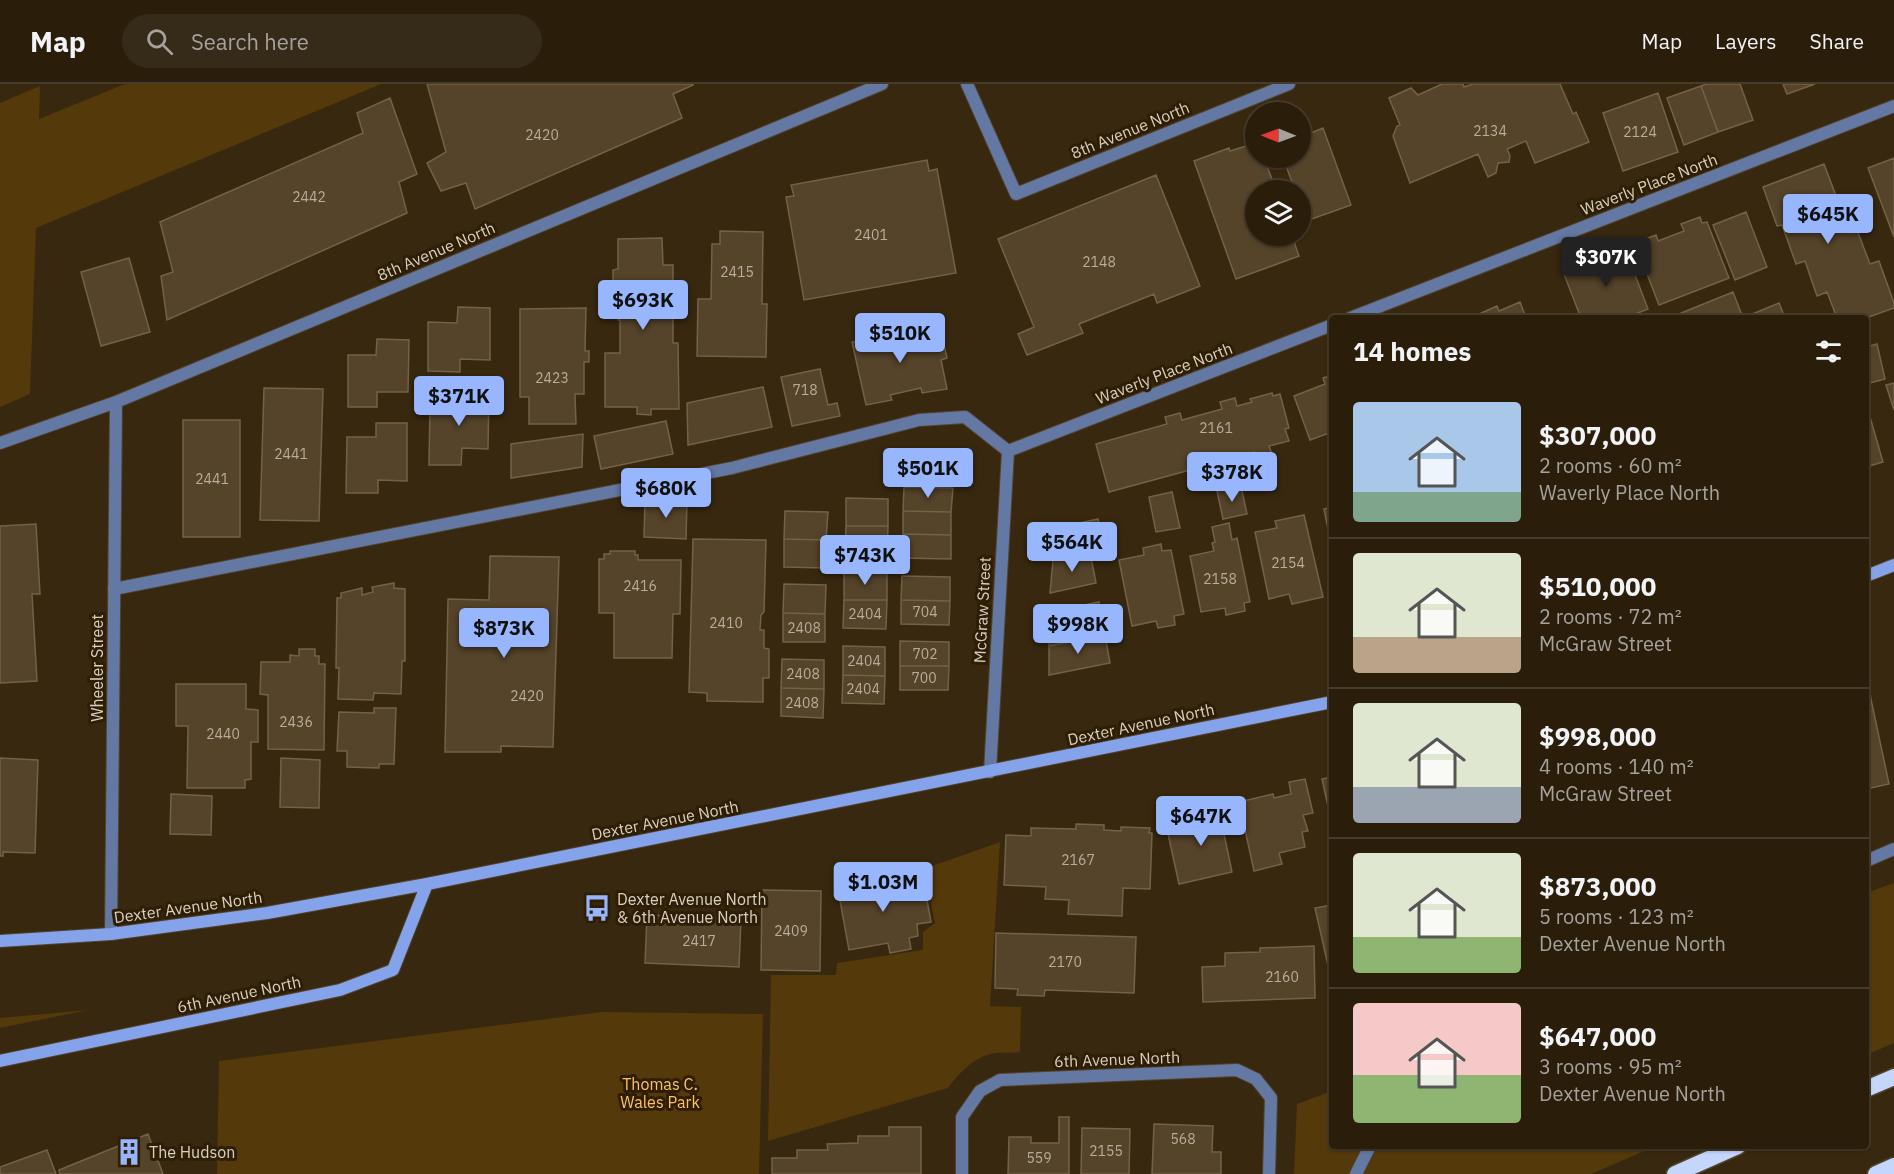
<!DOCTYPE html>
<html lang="en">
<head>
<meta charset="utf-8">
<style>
  body { margin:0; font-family:"IBM Plex Sans",sans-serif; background:#362b19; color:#f1f3f6; height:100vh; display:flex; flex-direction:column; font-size:22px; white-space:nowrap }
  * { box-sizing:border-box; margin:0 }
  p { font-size:20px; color:#a5a29d }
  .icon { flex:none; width:33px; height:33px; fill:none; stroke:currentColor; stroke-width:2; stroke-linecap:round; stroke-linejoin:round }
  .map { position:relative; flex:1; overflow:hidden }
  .sheet { position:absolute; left:1329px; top:231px; width:540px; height:834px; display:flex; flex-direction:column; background:#2a1e0b; border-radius:6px; box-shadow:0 2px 4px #0004,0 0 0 2px #463c2c }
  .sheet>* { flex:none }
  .needle { width:39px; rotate:271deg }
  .fabs { position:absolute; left:1245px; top:18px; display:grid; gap:12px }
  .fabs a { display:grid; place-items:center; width:66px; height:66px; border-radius:50%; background:#2a1e0b; box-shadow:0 2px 4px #0004,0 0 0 2px #463c2c; font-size:30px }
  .price { position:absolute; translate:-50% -51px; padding:0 14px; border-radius:6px; background:#97b6fd; color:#111; font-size:20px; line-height:39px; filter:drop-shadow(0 2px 3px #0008) }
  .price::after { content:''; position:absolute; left:50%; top:36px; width:18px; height:14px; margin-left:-9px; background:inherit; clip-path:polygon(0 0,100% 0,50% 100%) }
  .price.on { background:#222; color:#fff }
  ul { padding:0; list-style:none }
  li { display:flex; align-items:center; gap:18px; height:150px; padding:0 24px }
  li+li { border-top:2px solid #463c2c }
  li span { display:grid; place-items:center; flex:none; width:168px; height:120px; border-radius:6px; color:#555 }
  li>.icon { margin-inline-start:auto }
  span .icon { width:72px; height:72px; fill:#fffc; stroke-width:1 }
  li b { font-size:26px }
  h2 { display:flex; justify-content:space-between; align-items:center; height:72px; padding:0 24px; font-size:26px }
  header { display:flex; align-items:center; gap:36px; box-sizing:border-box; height:84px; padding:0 30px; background:#2a1e0b; border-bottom:2px solid #463c2c }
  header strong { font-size:28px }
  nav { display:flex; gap:33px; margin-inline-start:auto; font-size:21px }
  .search { width:420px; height:54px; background:#362b19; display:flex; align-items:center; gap:15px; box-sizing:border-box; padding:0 21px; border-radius:33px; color:#a5a29d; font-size:22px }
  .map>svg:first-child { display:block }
  .green { fill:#54390a }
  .building { fill:#55432a; stroke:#746248; stroke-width:1.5 }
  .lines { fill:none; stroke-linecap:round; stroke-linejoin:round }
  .service-casing { stroke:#52432b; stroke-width:14 }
  .minor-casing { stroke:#52432b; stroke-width:14 }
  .tertiary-casing { stroke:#52432b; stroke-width:14 }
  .secondary-casing { stroke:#52432b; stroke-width:14 }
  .trunk-casing { stroke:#52432b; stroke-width:19 }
  .service { stroke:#6478a4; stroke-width:12 }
  .minor { stroke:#6478a4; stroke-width:12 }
  .tertiary { stroke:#6478a4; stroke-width:12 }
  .secondary { stroke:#84a3ea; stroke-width:12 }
  .trunk { stroke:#c4d6fc; stroke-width:16 }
  .labels { text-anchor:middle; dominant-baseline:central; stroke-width:6; stroke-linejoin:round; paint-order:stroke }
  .number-label { font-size:14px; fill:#b9ad9b }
  .street-label { font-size:16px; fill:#dad0c1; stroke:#2e1e05 }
  .poi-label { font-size:16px; fill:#dad0c1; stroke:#2e1e05; text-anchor:start }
  .park-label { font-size:16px; fill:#ffc163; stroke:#2e1e05 }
</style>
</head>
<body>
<header>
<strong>Map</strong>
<div class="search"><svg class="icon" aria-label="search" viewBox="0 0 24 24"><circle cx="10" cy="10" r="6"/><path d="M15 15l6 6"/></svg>Search here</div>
<nav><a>Map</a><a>Layers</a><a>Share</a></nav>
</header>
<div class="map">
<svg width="1894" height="1090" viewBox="0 0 1894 1090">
  <rect width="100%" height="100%" fill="#38280f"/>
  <!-- green -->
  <path class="green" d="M125,0h256l-345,144 -6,166 -30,13v-304l40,-17 -1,33z
    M1000,758l-10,164 31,1 -1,45c-10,1 -21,0 -30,2 -18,5 -32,20 -42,34l-180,53 3,-166h65l1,-12 86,-13v-18l12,-9 -11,-54z
    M1894,799v160l-28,12v-162z
    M88,926l-88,18v-10z
    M602,928l161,2 -4,160h-542l2,-113z
    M1332,1007v55h324l-65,28h-297l3,-70z"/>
  <!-- building -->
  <path class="building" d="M427,0h266v1l-20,9 9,24 -207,91 -9,-26 -25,8 -14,-28 19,-11z
    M1442,0h21l1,3 9,-3h87l13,30 3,-2 13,30 -54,21 -9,-22 -19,8 3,7 -1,6 -11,1 -2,10 -8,4 -10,-23 -68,29 -17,-47 4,-10 3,-1 -11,-27 22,-10 7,7z
    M1706,0h34l13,36 -35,12 -17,-46z
    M1783,0h32l-28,10z
    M1701,2l17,46 -34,13 -17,-47z
    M1658,9l20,59 -55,19 -20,-58z
    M390,14l27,76 -18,8 8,31 -240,107 -6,-44 12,-4 -13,-50 203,-89 -6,-20z
    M1323,44l28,77 -45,16 -6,-15v-16h-5l-12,-32h17v-27l3,5z
    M1256,59v15h8l12,32h-20v46h36l7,20 -63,23 -42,-118 35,-13 1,3z
    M1894,74v79l-26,-69z
    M927,76l2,11 8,-2 19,104 -152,27 -18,-103 8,-1 -3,-11z
    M1824,80l26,69 7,-3 13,34 9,-3 15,42v5l-28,10h-29l-10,-26 -10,4 -12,-35 -9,3 -14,-39 -5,1 -14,-39z
    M1156,91l44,111 -43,17 -3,-9 -75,30 4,9 -56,22 -9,-21 16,-7 -36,-88z
    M1746,128l21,55 -32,13 -22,-55z
    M1700,133l2,6 5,-1 22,56 -70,27 -24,-62 21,-8 2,6 26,-10 -3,-7z
    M720,147l43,1 -1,72h5l-1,53 -69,-1 1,-57h13l1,-55h8z
    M662,154l1,27h10v78h5l1,66h-28v6l-14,-1v-7h-32v-54h15v-33h-2l-1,-16h-2l-2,-13v-21l5,-1v-30z
    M1621,164l2,4 3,-1 22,58 -23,9h-44l-19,-49 22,-8 1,5 18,-6 -2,-4z
    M129,174l21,74 -49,14 -20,-74z
    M1733,208l10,26h-74z
    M1520,218l6,16h-56l27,-12 2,5z
    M1779,219l6,15h-39l-1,-1z
    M458,223l32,1v52l-30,-1v13l-32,-1v-49l29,1z
    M586,224l-1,43h4v11h-5v32h-9l1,30h-47v-27h-9v-88z
    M933,242l4,16 6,-2 4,18 -6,2 6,29 -25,4 -1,-5 -31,7 2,5 -26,5 -14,-63z
    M377,255l32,1 -1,52h-31v15h-29v-52h28z
    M1877,260l8,35 -19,5v-37z
    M820,285l8,36 9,-2 3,13 -48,10 -11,-49z
    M1332,291v57l-22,8 -16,-44 31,-12 -2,-6z
    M1894,299v27l-8,-25z
    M763,303l9,40 -84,18 -1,-42z
    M264,304l59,1 -4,132 -59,-1z
    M458,305h31l-1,60 -26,-1 -1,17h-32l1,-59h27z
    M1272,309l1,3 7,-2 9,34 -4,1 4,12 -20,5 3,8 -17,5 -1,-7 -7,2 1,5 -24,7 -1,-5 -114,31 -13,-48 71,-20 -2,-7 15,-4 2,7 40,-11 -2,-7 15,-4 2,8 15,-4 -2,-3z
    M1866,319l17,59 -17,5z
    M183,336h57v117h-57z
    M666,337l7,33 -72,15 -7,-33z
    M376,339h31v58l-29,-1v13h-32l1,-56h29z
    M583,350l-1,33 -71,11v-34z
    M1241,402l6,28 -24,5 -6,-28z
    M904,403l49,1 -2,24 -48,-1z
    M1172,408l8,36 -24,4 -7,-35z
    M846,414l42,1v27h-42z
    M645,416h42l-1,39 -42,-2z
    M1332,423v42l-8,-40z
    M785,427l43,1 -2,28 -42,-1z
    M903,427l48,1v23l-48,-1z
    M1304,431l19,82 -31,7 -3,-10 -20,5 -14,-67 22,-4 -2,-7z
    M1098,435l6,30 -51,11 -3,-11 12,-3 -5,-18z
    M1229,439l3,17 5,-2 13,64 -6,1 1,8 -19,4 -1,-7 -24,4 -11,-56 24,-5 -2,-8 3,-1 -3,-15z
    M36,440l4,70h-8l5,87 -37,2v-157z
    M846,442h42l-1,28 -42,-1z
    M903,450l48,1v24l-49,-1z
    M693,455l73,1 -2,72 -3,3 -1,15h4v18l5,1v29h-6v24l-56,-1v-8l-18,-1z
    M784,455l42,1v28l-42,-1z
    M1161,460l1,7 9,-1 13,64 -10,2 1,9 -17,3 -2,-7 -24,5 -13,-66 25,-5 -1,-7z
    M610,467h25v4h3v5h43l-1,54h-7l-1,44h-58v-45h-15v-54h5v-5h6z
    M1090,468l6,31 -46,10 3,-33z
    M490,472l69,1 -6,190 -52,-1v6h-56l3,-153 41,1z
    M844,487l43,1v28h-43z
    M902,492l48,1v24l-49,-1z
    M394,499v5l11,1v72h-3l-1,33 -27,-1 -1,7 -35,-1 1,-31h-3l1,-70h4v-5l21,-5v7l11,-3 -1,-5z
    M784,500l42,1 -1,29 -42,-1z
    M844,516h43l-1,29 -43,-1z
    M901,516l49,1 -1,24 -48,-1z
    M1099,518l6,33 -56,11 1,-34z
    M783,529l42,1v28h-42z
    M1105,551l5,28 -61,12v-29z
    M900,557l49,1v24h-49z
    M843,562l42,1v29l-42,-1z
    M299,565h16v7h4v8h6l-1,86 -56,-1v-54l-8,-1 1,-32h29v-7l9,1z
    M782,575l42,1v29l-43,-1z
    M900,582h49l-1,24h-48z
    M843,591l42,1 -1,28 -42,-1z
    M176,600h70v25l12,1v32h-7v37l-6,1v8h-58l1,-62h-12z
    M1866,601h2l21,99 -23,5z
    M781,604l43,1 -1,29 -42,-2z
    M374,624h22l-2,56h-15v4l-32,-1v-16h-10l2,-39 35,1z
    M0,674l38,2 -3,93 -32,-1v4h-3z
    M281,674l39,2 -1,48 -39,-1z
    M1332,693v47l-10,-45z
    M1305,695l8,34 -10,2 5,16 -6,1 3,15 -26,6 3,11 -28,7 -15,-69 34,-8 1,4 17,-4 -2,-12z
    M171,710l41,2 -1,39 -41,-1z
    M1218,722l14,66 -53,12 -11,-50 19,-5 -1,-8 5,-1 -1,-7z
    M1076,740l28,1v5l17,1v-4l29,1 -1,5h3l-2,56 -27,-1 -1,28 -54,-2 1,-14 -24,-1 1,-12 -42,-2 2,-50 25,1v-8l45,1z
    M910,793l3,14 12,-2 6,33 -14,2 1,12 -9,2 2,11 -21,4 -2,-10 -39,7 -11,-60 6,-2 5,-7 10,-2 10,5z
    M762,806l59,1 -1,80 -59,-1z
    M1332,821v78l-17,-75z
    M647,831l94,3 -2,49 -94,-4z
    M996,849l140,4 -2,56 -89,-3 -1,6 -27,-1 1,-6 -23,-1z
    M1314,862l1,52 -112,4 -1,-35 23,-1v-13l35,-1v-4z
    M1059,1033h10v57h-61l1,-37h22v6h28z
    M1154,1040l59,2 -1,26h9v22h-69z
    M889,1043h32v47h-149v-16h25v-8h31l-1,-6 31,-1v-7h31z
    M1082,1044l48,1 -1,45h-48z
    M148,1050l15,40h-103l-1,-4z
    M47,1066l9,24h-56v-7z"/>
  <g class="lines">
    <defs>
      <path id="service" d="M114,505l618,-121 187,-48 46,-3 43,34"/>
      <path id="minor" d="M967,0l49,110 273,-110
        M1350,234l544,-212
        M0,359l116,-41 766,-318
        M990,688l18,-321 324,-126
        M111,850l5,-532
        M962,1090v-57l18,-26 20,-11 237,-10 19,9 15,19 -2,76"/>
      <path id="tertiary" d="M1866,777l28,-12
        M1356,1090l14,-28"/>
      <path id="secondary" d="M1866,492l28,-11
        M0,857l111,-7 156,-21 160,-29 905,-182
        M0,977l340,-71 53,-20 34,-86"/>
      <path id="trunk" d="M1866,1005l28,-12
        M1675,1090l63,-28
        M1876,1090l18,-8"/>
    </defs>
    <!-- service casing -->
    <use href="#service" class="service-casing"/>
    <!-- minor casing -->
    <use href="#minor" class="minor-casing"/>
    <!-- tertiary casing -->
    <use href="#tertiary" class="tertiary-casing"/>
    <!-- secondary casing -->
    <use href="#secondary" class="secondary-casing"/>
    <!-- trunk casing -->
    <use href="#trunk" class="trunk-casing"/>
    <!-- service -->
    <use href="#service" class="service"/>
    <!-- minor -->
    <use href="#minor" class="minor"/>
    <!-- tertiary -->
    <use href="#tertiary" class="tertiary"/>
    <!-- secondary -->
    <use href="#secondary" class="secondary"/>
    <!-- trunk -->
    <use href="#trunk" class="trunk"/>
  </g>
  <!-- icons -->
  <defs>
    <symbol id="bus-bare" viewBox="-9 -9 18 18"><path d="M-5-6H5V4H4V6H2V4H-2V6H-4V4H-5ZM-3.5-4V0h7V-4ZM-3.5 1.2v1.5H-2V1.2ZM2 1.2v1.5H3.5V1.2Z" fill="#97b6fd" stroke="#2e1e05" stroke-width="2.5" paint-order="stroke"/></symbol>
    <symbol id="building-bare" viewBox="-9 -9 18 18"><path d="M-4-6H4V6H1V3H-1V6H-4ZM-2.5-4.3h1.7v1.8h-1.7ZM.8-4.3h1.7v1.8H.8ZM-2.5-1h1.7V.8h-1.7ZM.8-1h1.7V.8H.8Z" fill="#97b6fd" stroke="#2e1e05" stroke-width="2.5" paint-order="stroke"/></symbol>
  </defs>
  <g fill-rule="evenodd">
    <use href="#bus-bare" x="578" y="805" width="38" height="38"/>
    <use href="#building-bare" x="110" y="1049" width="38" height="38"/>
  </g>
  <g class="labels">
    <!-- number labels -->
    <g class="number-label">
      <text x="1490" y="47">2134</text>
      <text x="1640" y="48">2124</text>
      <text x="542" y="51">2420</text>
      <text x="309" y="113">2442</text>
      <text x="871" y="151">2401</text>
      <text x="1099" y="178">2148</text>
      <text x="737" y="188">2415</text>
      <text x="552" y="294">2423</text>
      <text x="805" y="306">718</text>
      <text x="1216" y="344">2161</text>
      <text x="291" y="370">2441</text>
      <text x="212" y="395">2441</text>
      <text x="1288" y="479">2154</text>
      <text x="1220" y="495">2158</text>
      <text x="640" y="502">2416</text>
      <text x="925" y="528">704</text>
      <text x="865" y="530">2404</text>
      <text x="726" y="539">2410</text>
      <text x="804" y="544">2408</text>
      <text x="925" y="570">702</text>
      <text x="864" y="577">2404</text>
      <text x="803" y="590">2408</text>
      <text x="924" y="594">700</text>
      <text x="863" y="605">2404</text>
      <text x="527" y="612">2420</text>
      <text x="802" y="619">2408</text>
      <text x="296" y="638">2436</text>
      <text x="223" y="650">2440</text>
      <text x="1078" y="776">2167</text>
      <text x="791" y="847">2409</text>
      <text x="699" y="857">2417</text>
      <text x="1065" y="878">2170</text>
      <text x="1282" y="893">2160</text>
      <text x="1183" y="1055">568</text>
      <text x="1106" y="1067">2155</text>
      <text x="1039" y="1074">559</text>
    </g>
    <!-- street labels -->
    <g class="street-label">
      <text transform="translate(1130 46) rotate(-22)">8th Avenue North</text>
      <text transform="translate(1649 100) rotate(-21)">Waverly Place North</text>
      <text transform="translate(436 167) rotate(-23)">8th Avenue North</text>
      <text transform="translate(1164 289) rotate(-21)">Waverly Place North</text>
      <text transform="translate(982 526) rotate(-87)">McGraw Street</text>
      <text transform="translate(97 584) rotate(-90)">Wheeler Street</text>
      <text transform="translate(1141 640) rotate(-12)">Dexter Avenue North</text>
      <text transform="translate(665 736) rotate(-11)">Dexter Avenue North</text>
      <text transform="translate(188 823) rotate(-8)">Dexter Avenue North</text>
      <text transform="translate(239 910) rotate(-12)">6th Avenue North</text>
      <text transform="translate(1117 975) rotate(-2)">6th Avenue North</text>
    </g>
    <!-- poi labels -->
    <g class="poi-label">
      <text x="617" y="815">Dexter Avenue North<tspan x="617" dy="18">&amp; 6th Avenue North</tspan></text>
      <text x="149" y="1068">The Hudson</text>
    </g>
    <!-- park labels -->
    <g class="park-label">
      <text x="660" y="1000">Thomas C.<tspan x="660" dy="18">Wales Park</tspan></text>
    </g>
  </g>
</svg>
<div class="fabs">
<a><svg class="needle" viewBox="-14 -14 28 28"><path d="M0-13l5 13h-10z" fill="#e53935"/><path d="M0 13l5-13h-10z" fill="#a5a29d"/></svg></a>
<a><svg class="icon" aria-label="layers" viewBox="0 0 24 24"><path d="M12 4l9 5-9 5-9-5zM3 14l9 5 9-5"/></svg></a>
</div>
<b class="price" style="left:1828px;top:161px">$645K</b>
<b class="price on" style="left:1606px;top:204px">$307K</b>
<b class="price" style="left:643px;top:247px">$693K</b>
<b class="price" style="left:900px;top:280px">$510K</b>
<b class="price" style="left:459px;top:343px">$371K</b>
<b class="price" style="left:928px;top:415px">$501K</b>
<b class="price" style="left:1232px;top:419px">$378K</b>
<b class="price" style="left:666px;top:435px">$680K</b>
<b class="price" style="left:1072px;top:489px">$564K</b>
<b class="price" style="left:865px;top:502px">$743K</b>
<b class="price" style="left:1078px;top:571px">$998K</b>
<b class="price" style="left:504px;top:575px">$873K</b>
<b class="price" style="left:1201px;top:763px">$647K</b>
<b class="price" style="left:883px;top:829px">$1.03M</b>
<section class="sheet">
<h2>14 homes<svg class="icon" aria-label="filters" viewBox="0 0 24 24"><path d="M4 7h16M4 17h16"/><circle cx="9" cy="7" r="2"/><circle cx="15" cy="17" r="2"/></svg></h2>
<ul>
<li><span style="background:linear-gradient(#a9c7e8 75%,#7fa58c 0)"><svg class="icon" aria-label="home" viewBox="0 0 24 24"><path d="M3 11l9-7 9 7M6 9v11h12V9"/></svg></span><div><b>$307,000</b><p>2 rooms · 60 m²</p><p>Waverly Place North</p></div></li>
<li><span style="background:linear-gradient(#dfe7d0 70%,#b9a48a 0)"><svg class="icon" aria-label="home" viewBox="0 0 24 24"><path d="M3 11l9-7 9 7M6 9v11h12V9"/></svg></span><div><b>$510,000</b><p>2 rooms · 72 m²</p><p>McGraw Street</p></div></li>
<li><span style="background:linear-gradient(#dfe7d0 70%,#9aa5b1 0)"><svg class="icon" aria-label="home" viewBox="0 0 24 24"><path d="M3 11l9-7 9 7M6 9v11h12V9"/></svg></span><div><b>$998,000</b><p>4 rooms · 140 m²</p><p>McGraw Street</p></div></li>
<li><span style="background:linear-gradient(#dfe7d0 70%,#8fb573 0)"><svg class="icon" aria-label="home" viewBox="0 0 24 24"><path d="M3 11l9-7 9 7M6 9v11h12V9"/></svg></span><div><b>$873,000</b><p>5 rooms · 123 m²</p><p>Dexter Avenue North</p></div></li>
<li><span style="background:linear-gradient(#f6c9c9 60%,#8fb573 0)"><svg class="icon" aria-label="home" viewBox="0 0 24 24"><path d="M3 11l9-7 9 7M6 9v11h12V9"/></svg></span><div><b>$647,000</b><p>3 rooms · 95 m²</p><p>Dexter Avenue North</p></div></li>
</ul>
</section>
</div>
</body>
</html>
